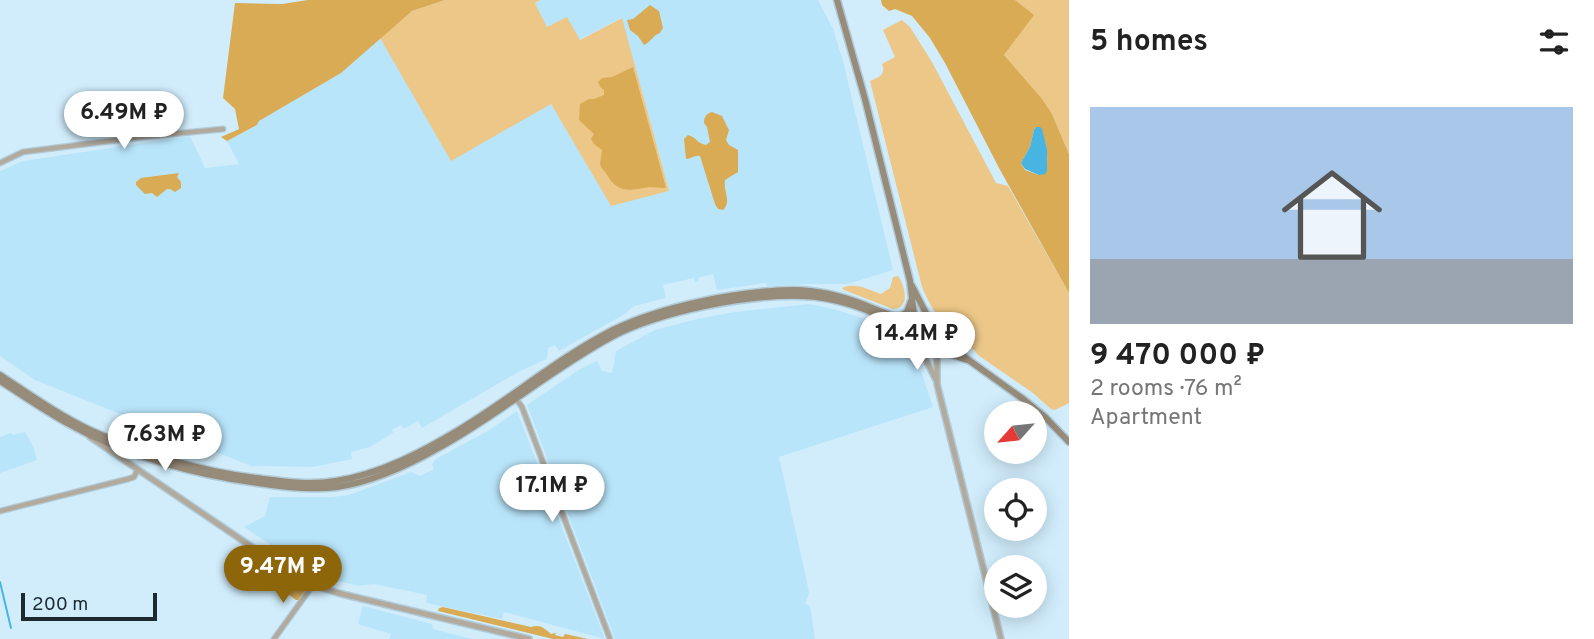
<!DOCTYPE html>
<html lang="en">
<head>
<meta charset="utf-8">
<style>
  body { margin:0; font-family:Overpass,sans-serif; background:#f2f2f2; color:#222; height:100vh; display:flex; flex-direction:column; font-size:26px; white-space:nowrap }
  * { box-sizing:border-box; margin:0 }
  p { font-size:23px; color:#767676 }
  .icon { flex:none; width:38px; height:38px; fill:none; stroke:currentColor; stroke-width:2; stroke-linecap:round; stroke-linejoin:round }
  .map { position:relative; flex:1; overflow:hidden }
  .side { display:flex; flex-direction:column; background:#fff; width:525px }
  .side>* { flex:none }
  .needle { width:46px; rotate:243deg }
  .fabs { position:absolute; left:984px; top:401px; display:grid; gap:14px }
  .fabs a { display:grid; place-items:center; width:63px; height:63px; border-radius:50%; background:#fff; box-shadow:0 4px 18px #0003; font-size:35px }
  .scale { position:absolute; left:21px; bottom:18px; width:136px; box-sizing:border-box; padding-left:7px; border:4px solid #1d2b31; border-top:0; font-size:19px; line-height:24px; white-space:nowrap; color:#1d2b31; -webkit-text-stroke:5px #d1edfc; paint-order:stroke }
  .price { position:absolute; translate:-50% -60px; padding:0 16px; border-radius:24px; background:#fff; color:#222; font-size:23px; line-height:46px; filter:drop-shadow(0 2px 4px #0008) }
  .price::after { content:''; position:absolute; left:50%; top:42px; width:21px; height:16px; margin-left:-10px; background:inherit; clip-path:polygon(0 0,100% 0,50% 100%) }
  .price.active { background:#8e660a; color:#fff }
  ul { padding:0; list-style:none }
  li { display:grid; align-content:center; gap:14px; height:371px; padding:0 21px }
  li span { display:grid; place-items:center; height:217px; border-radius:0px; color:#555 }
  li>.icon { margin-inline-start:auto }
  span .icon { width:126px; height:126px; fill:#fffc; stroke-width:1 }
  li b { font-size:30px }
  h2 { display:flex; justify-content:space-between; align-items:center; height:84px; padding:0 21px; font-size:30px }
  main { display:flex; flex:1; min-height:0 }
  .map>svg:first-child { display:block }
  .built { fill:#b9e5fb }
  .green { fill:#ecc787 }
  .forest { fill:#d9ab54; fill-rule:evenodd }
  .water { fill:#48b4e2 }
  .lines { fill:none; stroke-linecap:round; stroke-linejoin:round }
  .stream { stroke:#48b4e2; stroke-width:2 }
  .minor-casing { stroke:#b1cad7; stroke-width:7 }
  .tertiary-casing { stroke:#b1cad7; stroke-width:8 }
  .secondary-casing { stroke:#b1cad7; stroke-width:9 }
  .minor { stroke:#b1aa9d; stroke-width:4.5 }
  .tertiary { stroke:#b1aa9d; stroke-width:5 }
  .secondary { stroke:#978b79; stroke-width:6 }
</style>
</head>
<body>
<main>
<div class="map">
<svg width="1069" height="639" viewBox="0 0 1069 639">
  <rect width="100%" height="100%" fill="#d1edfc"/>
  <!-- built -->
  <path class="built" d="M540,0h278l15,29 10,32 50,209 -45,14h-38l-43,2 -1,-3 -49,7 -4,-16 -15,4 1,3 -4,1 -1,-4 -31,7 3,13 -32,8 -9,8 -66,37 -4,-6 -7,3 -1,11 -27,12 -98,57 -4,-7 -14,8 -3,-4 -9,5 1,3 -23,14 -19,5 1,7 -39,8 -62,-1 -216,-86 -35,-24v-185l23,-10 167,-25 15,32 34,-4 -12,-23 30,-16 2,-4 82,-48 39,-35 15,25 156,41 60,101 58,-14 -48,-173 -42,22 -32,-13 -12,-24z
    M809,304l25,5 37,12 12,8 38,42 12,36 -154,50 28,125 2,11 -4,11 5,2 5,33h-200l-88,-234 53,-36 17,-8 5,10 10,2 4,-22 39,-21 42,-11 38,-7z
    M517,411l88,228 -101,-27 -2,7 -76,-16 1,-8 -53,-11 -16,2 -27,-7 -30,-14 -57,-38 21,-11 5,-19h62l17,-2 62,-23 9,4 14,-7 -2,-5 4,-5 53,-29z
    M25,432l8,14 4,14 -37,13v-36l11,-4 2,2z
    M363,606l69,18 1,5 39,10h-83l2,-5 -33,-10z"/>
  <!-- green -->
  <path class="green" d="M445,0h95l-5,3 12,24 20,-10 13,23 42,-22 47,173 -58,15 -60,-102 -100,57 -71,-123 32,-27z
    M1015,0h54v154l-17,-40 -48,-59 29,-40z
    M902,20l8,7 22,35 64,121 12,3 61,107v110l-14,7 -4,-1 -18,-16 -55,-38c-5,-7 -10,-9 -17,-13 -16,-10 -32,-38 -39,-55l-52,-206c10,-4 16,-7 12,-17l13,-7 -12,-27z
    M898,276c7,10 13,32 -5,33l-49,-19 -2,-2c13,-6 27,2 39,6l9,-6 3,-11z"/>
  <!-- forest -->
  <path class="forest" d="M308,0h137l-33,11 -71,62 -82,48 -2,4 -30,16 -6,-4 18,-8 -4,-20 -12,-11 12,-95 47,1z
    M881,0h134l19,15 -30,40 38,44 10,15 17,40v139l-70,-125 -54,-105 -15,-25 -18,-22 -17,-7 -6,2 -7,-6zM1036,127c13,16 11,24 11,43l-8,5 -14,-5 -4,-7 9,-16 4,-17z
    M650,5l9,6 4,17 -3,5c-7,2 -9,9 -16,12l-6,-9 -8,-6 -3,-10 6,-1z
    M633,67l33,121c-6,0 -11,-1 -17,-1 -17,3 -29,7 -40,-9 -3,-6 -7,-8 -9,-14l2,-14 -8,-6 -3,-5 3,-5 -15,-14 1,-16 9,-5h5l10,-4v-5l-4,-3 -2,-5 4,-4 10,-1z
    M712,112l10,4 7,14 -3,10 3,5 9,5v22l-13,8c-2,12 7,21 -2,30l-5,-1 -3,-5 -15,-48c-5,-1 -9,3 -14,3l-2,-20 4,-4c8,2 10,9 18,10l4,-3 -3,-15 -3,-4c0,-6 2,-9 8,-11z
    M179,173l-2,4 4,5v6l-6,4 -5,-3h-3l-10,8 -5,-4 -7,1 -9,-9v-3l5,-4z
    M247,550l35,24 25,14c0,5 -3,9 -8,12h-3l-51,-38 -5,-5z
    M443,607l88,20c9,-3 13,1 20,7l5,-1 -1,2 8,2 2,-3 23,5h-35l-115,-28 1,-3z"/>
  <!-- water -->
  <path class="water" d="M1036,127h4l2,2 5,20v22l-2,3 -6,1 -14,-6 -4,-6 9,-16 4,-17z"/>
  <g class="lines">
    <!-- stream -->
    <path class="stream" d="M0,582l11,46"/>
    <defs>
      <path id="minor" d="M0,163l23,-11 118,-15 82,-8
        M516,399l6,8 88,232
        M0,511l128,-32 6,-2 3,-6
        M274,639l39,-54"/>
      <path id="tertiary" d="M937,341v43l64,255
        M917,347l9,13 10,20
        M90,437l193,131 30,17 25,8 191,46"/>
      <path id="secondary" d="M837,0l28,99 45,182 4,33 -3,19 1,7
        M912,286l19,37 32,33 60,43 22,18 24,25
        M896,316h5l6,-4 4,-11
        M926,349c9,-2 13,-9 12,-18
        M0,375c29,19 58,40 90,55 55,25 113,42 173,49 24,3 49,6 73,2 45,-7 88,-30 126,-53 51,-31 98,-71 151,-98 49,-24 126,-39 180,-40 24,0 49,6 72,15 10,4 19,8 29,11 12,4 25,4 37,7
        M0,381c22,14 44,29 67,42 56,32 127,52 191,60 25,4 53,7 79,4 35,-5 72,-22 103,-40 60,-33 113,-79 173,-111 49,-25 135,-42 190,-40 30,1 71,13 95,31 7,6 14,19 23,21 4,2 6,1 10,1 12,2 24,7 36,11"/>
    </defs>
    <!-- minor casing -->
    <use href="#minor" class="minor-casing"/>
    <!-- tertiary casing -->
    <use href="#tertiary" class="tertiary-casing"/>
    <!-- secondary casing -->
    <use href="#secondary" class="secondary-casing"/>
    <!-- minor -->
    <use href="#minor" class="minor"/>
    <!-- tertiary -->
    <use href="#tertiary" class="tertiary"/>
    <!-- secondary -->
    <use href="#secondary" class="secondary"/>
  </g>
</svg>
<div class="fabs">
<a><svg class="needle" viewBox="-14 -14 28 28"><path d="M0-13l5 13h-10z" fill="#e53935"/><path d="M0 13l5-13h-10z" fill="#767676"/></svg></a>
<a><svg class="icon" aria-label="locate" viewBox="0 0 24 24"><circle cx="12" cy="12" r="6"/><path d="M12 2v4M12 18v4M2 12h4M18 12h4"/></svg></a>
<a><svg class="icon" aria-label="layers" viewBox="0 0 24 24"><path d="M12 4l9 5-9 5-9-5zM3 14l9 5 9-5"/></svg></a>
</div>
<div class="scale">200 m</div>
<b class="price" style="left:124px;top:151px">6.49M ₽</b>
<b class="price" style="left:917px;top:372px">14.4M ₽</b>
<b class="price" style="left:165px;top:473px">7.63M ₽</b>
<b class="price" style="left:552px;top:524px">17.1M ₽</b>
<b class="price active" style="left:283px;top:605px">9.47M ₽</b>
</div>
<section class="side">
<h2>5 homes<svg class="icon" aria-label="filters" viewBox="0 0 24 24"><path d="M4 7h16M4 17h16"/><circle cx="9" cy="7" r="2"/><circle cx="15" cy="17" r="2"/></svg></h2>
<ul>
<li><span style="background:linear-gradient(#a9c7e8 70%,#9aa5b1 0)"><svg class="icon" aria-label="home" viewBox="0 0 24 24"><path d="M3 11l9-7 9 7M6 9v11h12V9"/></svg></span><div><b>9 470 000 ₽</b><p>2 rooms · 76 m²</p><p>Apartment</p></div></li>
</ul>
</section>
</main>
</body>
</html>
